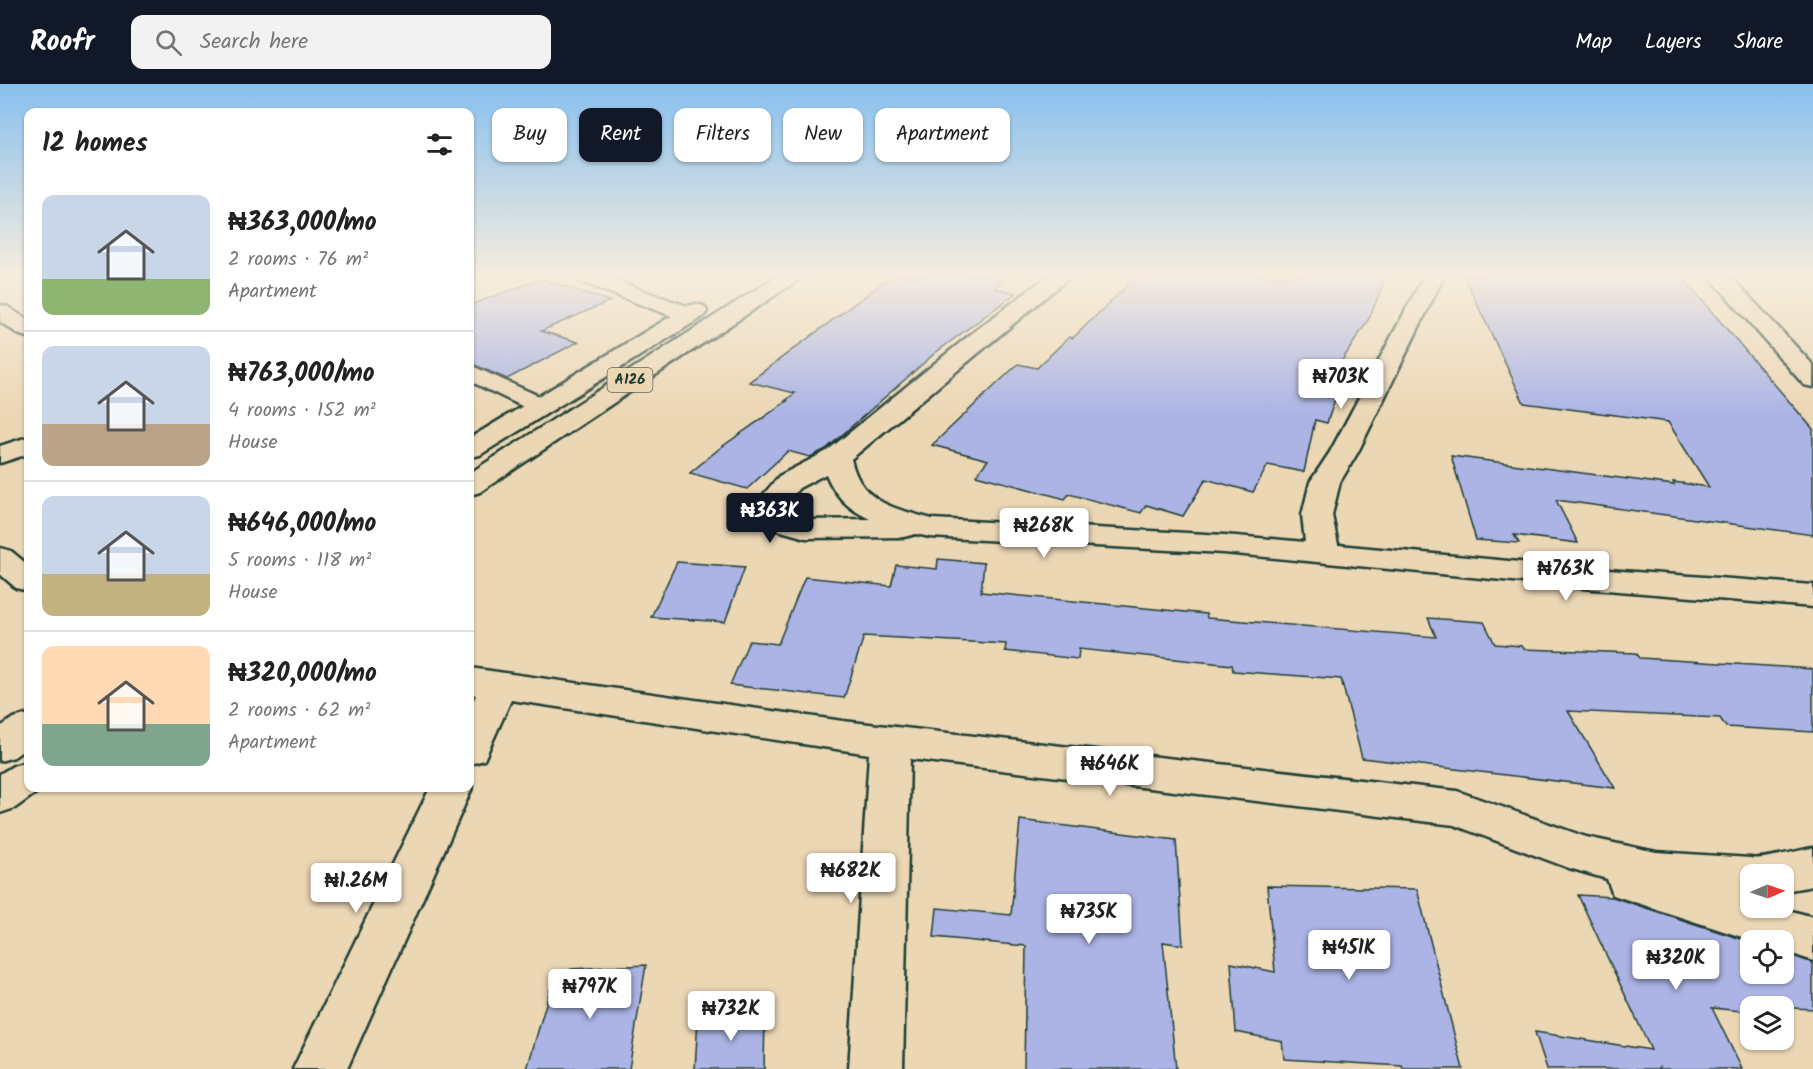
<!DOCTYPE html>
<html lang="en">
<head>
<meta charset="utf-8">
<style>
  body { margin:0; font-family:Kalam,sans-serif; background:#f2f2f2; color:#222; height:100vh; display:flex; flex-direction:column; font-size:22px; white-space:nowrap }
  * { box-sizing:border-box; margin:0 }
  p { font-size:20px; color:#767676 }
  .icon { flex:none; width:33px; height:33px; fill:none; stroke:currentColor; stroke-width:2; stroke-linecap:round; stroke-linejoin:round }
  .map { position:relative; flex:1; overflow:hidden }
  .sheet { position:absolute; left:24px; top:24px; width:450px; height:684px; display:flex; flex-direction:column; background:#fff; border-radius:12px; box-shadow:0 2px 4px #0004 }
  .sheet>* { flex:none }
  .top-card { position:absolute; left:492px; top:24px; width:570px; height:54px; display:flex; gap:12px }
  .needle { width:39px; rotate:88deg }
  .tools { position:absolute; left:1740px; top:780px; display:grid; gap:12px }
  .tools a { display:grid; place-items:center; width:54px; height:54px; border-radius:12px; background:#fff; box-shadow:0 2px 4px #0004; font-size:30px }
  .price { position:absolute; translate:-50% -51px; padding:0 14px; border-radius:6px; background:#fff; color:#222; font-size:20px; line-height:39px; filter:drop-shadow(0 2px 3px #0008) }
  .price::after { content:''; position:absolute; left:50%; top:36px; width:18px; height:14px; margin-left:-9px; background:inherit; clip-path:polygon(0 0,100% 0,50% 100%) }
  .price.selected { background:#111827; color:#fff }
  ul { padding:0; list-style:none }
  li { display:flex; align-items:center; gap:18px; height:150px; padding:0 18px }
  li+li { border-top:2px solid #e0e0e0 }
  li span { display:grid; place-items:center; flex:none; width:168px; height:120px; border-radius:12px; color:#555 }
  li>.icon { margin-inline-start:auto }
  span .icon { width:72px; height:72px; fill:#fffc; stroke-width:1 }
  li b { font-size:26px }
  h2 { display:flex; justify-content:space-between; align-items:center; height:72px; padding:0 18px; font-size:26px }
  .chip { padding:0 21px; border-radius:12px; background:#fff; box-shadow:0 2px 4px #0004; font-size:21px; line-height:54px }
  .chip.selected { background:#111827; color:#fff }
  header { display:flex; align-items:center; gap:36px; box-sizing:border-box; height:84px; padding:0 30px; background:#111827; color:#fff }
  header strong { font-size:28px }
  nav { display:flex; gap:33px; margin-inline-start:auto; font-size:21px }
  .search { width:420px; height:54px; background:#f2f2f2; display:flex; align-items:center; gap:15px; box-sizing:border-box; padding:0 21px; border-radius:12px; color:#767676; font-size:22px }
  .map>svg:first-child { display:block }
  .building { fill:#abb4e5; stroke:#1f3d34; stroke-width:1.5 }
  .lines { fill:none; stroke-linecap:round; stroke-linejoin:round }
  .minor-casing { stroke:#1f3d34; stroke-width:5 }
  .highway-casing { stroke:#1f3d34; stroke-width:5 }
  .minor { fill:#ecd7b5; fill-rule:evenodd }
  .highway { fill:#ecd7b5; fill-rule:evenodd }
  .labels { text-anchor:middle; dominant-baseline:central; stroke-width:4.5; stroke-linejoin:round; paint-order:stroke }
  .shield { fill:#ecd7b5; stroke:#5c6b5b; stroke-width:1.5 }
  .shield-label { font-size:15px; font-weight:bold; fill:#1f3d34 }
</style>
</head>
<body>
<header>
<strong>Roofr</strong>
<div class="search"><svg class="icon" aria-label="search" viewBox="0 0 24 24"><circle cx="10" cy="10" r="6"/><path d="M15 15l6 6"/></svg>Search here</div>
<nav><a>Map</a><a>Layers</a><a>Share</a></nav>
</header>
<div class="map">
<svg width="1813" height="985" viewBox="0 0 1813 985">
  <rect width="100%" height="100%" fill="#ecd7b5"/>
  <filter id="ink" filterUnits="userSpaceOnUse"><feTurbulence type="fractalNoise" baseFrequency=".0167" numOctaves="2"/><feDisplacementMap in="SourceGraphic" scale="12" xChannelSelector="R" yChannelSelector="G"/><feConvolveMatrix kernelMatrix="1 2 1 2 8 2 1 2 1" color-interpolation-filters="sRGB"/></filter>
  <g filter="url(#ink)">
    <!-- building -->
    <path class="building" d="M892,192h115l-13,12 22,5 -81,60 -109,96 -16,8 -22,-6 -41,38 -57,-16 30,-25 67,-47h-2l10,-8 -46,-11z
      M1137,192h249l-16,41 -43,67 12,3 -12,36 -12,-3 -11,52 -36,-7 -15,27 -47,-13 -23,37 -37,-11 -5,8 -72,-19 -4,5 -89,-24 12,-15 -56,-15 86,-81 19,4 32,-31 4,1z
      M1464,192h217l132,153v106l-257,-35 22,43 -64,-8 5,8 -43,-3 -25,-84 223,29 -1,-3 36,5 -41,-65 -144,-19z
      M541,195l69,22 -69,30 37,11 -71,37 -37,-16v-58z
      M938,475l46,4 -3,29 225,22 1,4 229,19 -8,-19 56,4 11,22 27,2 2,3 112,4 4,5 173,11v63l-87,-5 -6,-9 -152,-7 47,77 -253,-30 -21,-79 -108,-8 -1,-6 -153,-16 -1,10 -73,-8 1,-7 -142,-8 -20,62 -114,-13 19,-44 29,3 27,-67 86,9 5,-21 41,4z
      M677,478l68,5 -20,55 -74,-5z
      M1020,736l156,20 7,105 -20,-3 13,127h-152l2,-123 -92,-9 3,-29 74,7z
      M1267,802l150,3 46,180h-60l-1,-3 -118,-7 -2,-18 -46,-9 -5,-69 44,9z
      M1578,811l35,2 137,45v32h34v-21l29,10v46l-63,-3v6l-38,-4 30,61h-82l-1,-3v3h-112l-12,-37 116,18z
      M646,881l-17,104h-102l25,-86 15,-1 4,-13z
      M765,929l-1,56h-69l3,-51z"/>
    <g class="lines">
      <defs>
        <path id="minor" d="M573,192h29l96,34 3,5 -3,5 -8,2 -8,-2 -106,-40z
          M1048,192h23l-220,183c10,44 42,49 81,60l292,16 81,7 -3,-27 8,-33 20,-30 94,-176h20l-86,176 -18,30 -8,33 6,30 256,24 219,16v22l-219,-18 -370,-36 -294,-16 -14,-3 -12,3 -98,1 -43,-12 -9,-20 25,-30 48,-25 144,-117zM826,390c9,22 22,35 44,45l-63,1 -20,-6 -3,-7 15,-19z
          M1709,192h21l83,89v22l-9,-2z
          M0,221l8,2 20,13v17l-8,-2 -20,-13z
          M470,281l80,36 4,5 -4,5 -9,3 -9,-3 -62,-30z
          M28,353v17l-28,9v-17z
          M0,464l11,3 17,14v26l-12,-3 -16,-14z
          M470,584l373,53 614,70 129,46 70,15 94,6c10,3 49,-8 63,-10v38l-29,5v-17h-34v22h-8l8,2v10h31l32,9v44l-29,-10v-11h-33l-138,-45 -6,-16 -38,-11 -115,-43 -544,-66 -7,310h-54l20,-315 -358,-54 -27,60 -14,4v-56l6,-13 -6,-1z
          M470,699l2,5 -125,281h-54l137,-281h40z"/>
        <path id="highway" d="M777,192h24l-3,4 -318,212 -10,3v-22z
          M696,220l8,2 3,5 -3,5 -224,139 -10,2v-19l218,-132z
          M28,630v33l-14,10 -14,4v-34l14,-9z
          M28,677v27h15l-28,20 -15,5v-39l13,-8z"/>
      </defs>
      <!-- minor casing -->
      <use href="#minor" class="minor-casing"/>
      <!-- highway casing -->
      <use href="#highway" class="highway-casing"/>
      <!-- minor -->
      <use href="#minor" class="minor"/>
      <!-- highway -->
      <use href="#highway" class="highway"/>
    </g>
  </g>
  <!-- sky -->
  <linearGradient id="sky" x2="0" y2="1"><stop stop-color="#88c0ee"/><stop offset="0.58" stop-color="#f6edde"/><stop offset="1" stop-color="#f6edde" stop-opacity="0"/></linearGradient>
  <rect width="1813" height="330" fill="url(#sky)"/>
  <g class="labels">
    <!-- shield labels -->
    <rect class="shield" x="607.5" y="284" width="45" height="24" rx="4.5"/>
    <g class="shield-label">
      <text x="630" y="296">A126</text>
    </g>
  </g>
</svg>
<div class="tools">
<a><svg class="needle" viewBox="-14 -14 28 28"><path d="M0-13l5 13h-10z" fill="#e53935"/><path d="M0 13l5-13h-10z" fill="#767676"/></svg></a>
<a><svg class="icon" aria-label="locate" viewBox="0 0 24 24"><circle cx="12" cy="12" r="6"/><path d="M12 2v4M12 18v4M2 12h4M18 12h4"/></svg></a>
<a><svg class="icon" aria-label="layers" viewBox="0 0 24 24"><path d="M12 4l9 5-9 5-9-5zM3 14l9 5 9-5"/></svg></a>
</div>
<b class="price" style="left:1341px;top:326px">₦703K</b>
<b class="price selected" style="left:770px;top:460px">₦363K</b>
<b class="price" style="left:1044px;top:475px">₦268K</b>
<b class="price" style="left:1566px;top:518px">₦763K</b>
<b class="price" style="left:1110px;top:713px">₦646K</b>
<b class="price" style="left:851px;top:820px">₦682K</b>
<b class="price" style="left:356px;top:830px">₦1.26M</b>
<b class="price" style="left:1089px;top:861px">₦735K</b>
<b class="price" style="left:1349px;top:897px">₦451K</b>
<b class="price" style="left:1676px;top:907px">₦320K</b>
<b class="price" style="left:590px;top:936px">₦797K</b>
<b class="price" style="left:731px;top:958px">₦732K</b>
<div class="top-card">
<a class="chip">Buy</a>
<a class="chip selected">Rent</a>
<a class="chip">Filters</a>
<a class="chip">New</a>
<a class="chip">Apartment</a>
</div>
<section class="sheet">
<h2>12 homes<svg class="icon" aria-label="filters" viewBox="0 0 24 24"><path d="M4 7h16M4 17h16"/><circle cx="9" cy="7" r="2"/><circle cx="15" cy="17" r="2"/></svg></h2>
<ul>
<li><span style="background:linear-gradient(#c9d6e8 70%,#8fb573 0)"><svg class="icon" aria-label="home" viewBox="0 0 24 24"><path d="M3 11l9-7 9 7M6 9v11h12V9"/></svg></span><div><b>₦363,000/mo</b><p>2 rooms · 76 m²</p><p>Apartment</p></div></li>
<li><span style="background:linear-gradient(#c9d6e8 65%,#b9a48a 0)"><svg class="icon" aria-label="home" viewBox="0 0 24 24"><path d="M3 11l9-7 9 7M6 9v11h12V9"/></svg></span><div><b>₦763,000/mo</b><p>4 rooms · 152 m²</p><p>House</p></div></li>
<li><span style="background:linear-gradient(#c9d6e8 65%,#c2b280 0)"><svg class="icon" aria-label="home" viewBox="0 0 24 24"><path d="M3 11l9-7 9 7M6 9v11h12V9"/></svg></span><div><b>₦646,000/mo</b><p>5 rooms · 118 m²</p><p>House</p></div></li>
<li><span style="background:linear-gradient(#ffd9b3 65%,#7fa58c 0)"><svg class="icon" aria-label="home" viewBox="0 0 24 24"><path d="M3 11l9-7 9 7M6 9v11h12V9"/></svg></span><div><b>₦320,000/mo</b><p>2 rooms · 62 m²</p><p>Apartment</p></div></li>
</ul>
</section>
</div>
</body>
</html>
